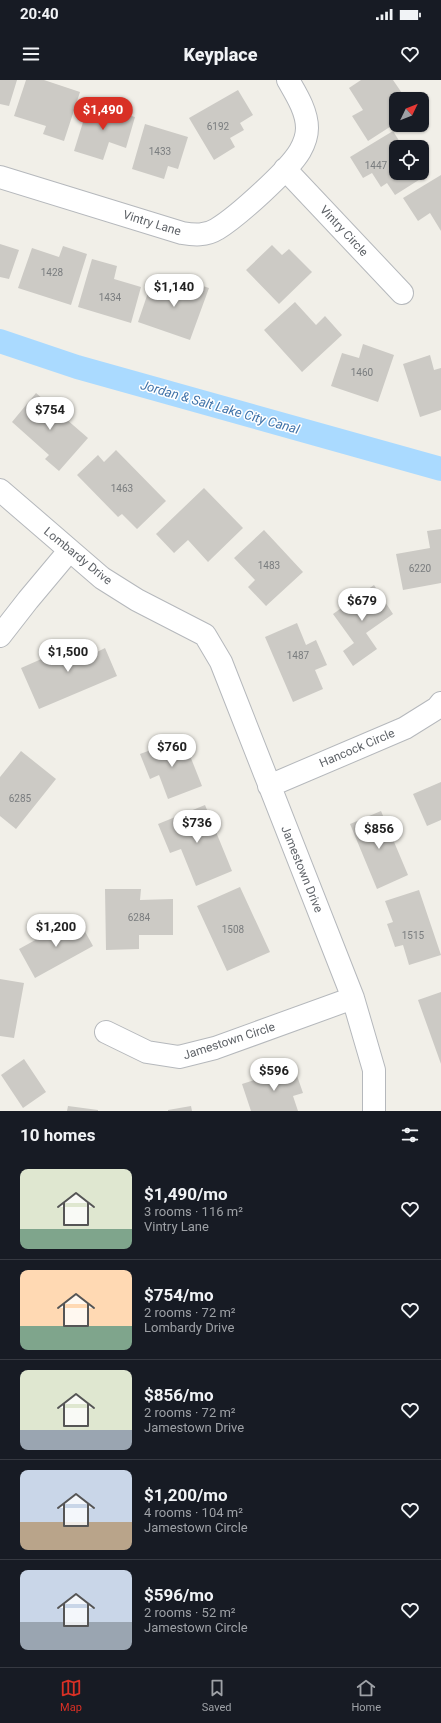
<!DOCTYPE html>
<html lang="en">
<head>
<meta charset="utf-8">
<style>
  body { margin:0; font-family:Roboto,sans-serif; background:#242831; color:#f1f3f6; height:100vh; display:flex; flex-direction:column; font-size:15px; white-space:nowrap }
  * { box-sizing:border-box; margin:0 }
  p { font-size:13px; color:#9ea1a6 }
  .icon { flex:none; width:22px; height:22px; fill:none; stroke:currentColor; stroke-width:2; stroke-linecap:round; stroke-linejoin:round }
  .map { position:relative; height:1031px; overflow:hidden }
  .drawer { display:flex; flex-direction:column; background:#171b24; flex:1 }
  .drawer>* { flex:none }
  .needle { width:26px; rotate:47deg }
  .fabs { position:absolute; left:389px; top:12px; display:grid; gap:8px }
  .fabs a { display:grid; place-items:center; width:40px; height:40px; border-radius:8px; background:#171b24; box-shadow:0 1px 3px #0004; font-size:20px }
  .price { position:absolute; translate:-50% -34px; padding:0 9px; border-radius:14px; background:#fff; color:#222; font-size:13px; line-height:26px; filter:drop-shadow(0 1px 2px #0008) }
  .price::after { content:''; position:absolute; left:50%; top:24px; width:12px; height:9px; margin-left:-6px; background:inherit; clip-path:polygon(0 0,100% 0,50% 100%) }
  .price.active { background:#d93025; color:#fff }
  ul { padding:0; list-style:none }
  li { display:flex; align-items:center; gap:12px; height:100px; padding:0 20px }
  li+li { border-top:1px solid #363941 }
  li span { display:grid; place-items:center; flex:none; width:112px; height:80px; border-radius:8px; color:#555 }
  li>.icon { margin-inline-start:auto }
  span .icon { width:48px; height:48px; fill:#fffc; stroke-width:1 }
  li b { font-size:17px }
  h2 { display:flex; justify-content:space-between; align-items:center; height:48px; padding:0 20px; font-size:17px }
  .status { display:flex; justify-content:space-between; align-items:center; height:28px; padding:0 20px; background:#171b24; direction:ltr }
  .status svg { height:11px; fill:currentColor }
  header { display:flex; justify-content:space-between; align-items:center; height:52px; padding:0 20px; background:#171b24; font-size:18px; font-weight:800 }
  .tabs { display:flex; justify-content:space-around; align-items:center; height:56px; border-top:1px solid #363941; background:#171b24; font-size:11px; color:#9ea1a6 }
  .tabs a { display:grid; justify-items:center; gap:2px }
  .tabs .active { color:#d93025 }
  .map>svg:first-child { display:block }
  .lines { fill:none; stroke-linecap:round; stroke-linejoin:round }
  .canal { stroke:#aadaff; stroke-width:24 }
  .building { fill:#cccac5 }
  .minor-casing { stroke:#b5b8bc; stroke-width:24 }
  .minor { stroke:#fff; stroke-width:22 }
  .labels { text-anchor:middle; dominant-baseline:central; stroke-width:3; stroke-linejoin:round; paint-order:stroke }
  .number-label { font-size:10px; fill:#7a7d7f }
  .street-label { font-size:12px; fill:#5f6368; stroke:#fff }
  .water-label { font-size:13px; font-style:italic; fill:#4174aa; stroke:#fff }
</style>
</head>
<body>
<div class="status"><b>20:40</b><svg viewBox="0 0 49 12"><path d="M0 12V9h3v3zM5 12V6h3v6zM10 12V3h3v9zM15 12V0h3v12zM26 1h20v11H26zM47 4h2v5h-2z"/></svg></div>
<header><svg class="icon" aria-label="menu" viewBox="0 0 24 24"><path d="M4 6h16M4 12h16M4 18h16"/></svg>Keyplace<svg class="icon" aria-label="heart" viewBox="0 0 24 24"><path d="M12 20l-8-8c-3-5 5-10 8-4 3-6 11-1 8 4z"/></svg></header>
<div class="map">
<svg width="441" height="1031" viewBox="0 0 441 1031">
  <rect width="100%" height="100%" fill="#f1efe8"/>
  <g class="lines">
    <!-- canal -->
    <path class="canal" d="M0,261l77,26 364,102"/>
  </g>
  <!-- building -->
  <path class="building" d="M0,0h17l-8,26 -9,-2z
    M26,0h18l36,12 -16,49 -21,-7 3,-8 -32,-10z
    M361,0h32l13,19h-10v24l-28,18 -16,-25 11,-6 -14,-22z
    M238,10l15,25 -13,8 4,7 -14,8 5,9 -21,13 -25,-42z
    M89,23l46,14 -9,31 -17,-6 -6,18 -29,-9z
    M145,44l43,13 -10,32 -10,-3 -4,13 -32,-10z
    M393,51l10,16h-7v26h23l3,5 -27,17 -8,-12 -6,4 -9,-14 -9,5 -13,-21z
    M441,95v56l-11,-18 -12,8 -15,-23z
    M0,164l19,6 -10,29 -9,-2z
    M272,165l10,10 7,-6 23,23 -33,32 -33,-34z
    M63,166l24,8 -16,51 -53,-17 14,-40 27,9z
    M92,179l25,7 -3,13 27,8 -10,36 -53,-16z
    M181,199l28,9 -19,52 -52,-18 14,-41 25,9z
    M295,222l21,23 9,-9 17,19 -40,37 -38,-42z
    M363,264l31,11 -16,47 -47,-16 11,-33 17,5z
    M430,275l4,15 7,-2v42l-21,7 -17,-53z
    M36,313l52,45 -29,33 -14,-12 4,-4 -37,-33z
    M116,370l50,51 -29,28 -15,-15 -4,3 -41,-42 21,-20 6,7z
    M204,408l39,40 -35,34 -20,-22 -14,13 -18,-19z
    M441,449v54l-38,7 -7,-36 34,-6 -3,-17z
    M264,450l39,42 -37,34 -18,-19 7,-7 -21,-22z
    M374,505l19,29 -27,19 11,16 -24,17 -10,-15 11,-8 -21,-29z
    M297,543l9,22 10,-5 11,25 -12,5 8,19 -30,13 -28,-65z
    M87,559l6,15 12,-6 12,28 -78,33 -18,-41z
    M183,658l19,48 -34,13 -9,-24 -9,4 -10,-25z
    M21,671l35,28 -40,50 -16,-13v-39z
    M441,702v38l-14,6 -14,-32z
    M205,725l27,66 -36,15 -15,-37 -11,4 -12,-29z
    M381,731l27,64 -31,14 -27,-65z
    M240,807l30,65 -43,19 -30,-65z
    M105,809h36l-1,11 33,-1v36h-34v14l-33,1z
    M419,810l22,65 -32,10 -6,-20 -8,2 -8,-23 6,-2 -8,-21z
    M77,837l16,29 -58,32 -16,-29z
    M0,899l24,4 -10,55 -14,-2z
    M441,912v72l-23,-64z
    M24,979l22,33 -23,16 -22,-33z
    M294,987l9,26 -10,3 5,15h-47l-9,-27z
    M68,1026l30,4v1h-31z
    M191,1026l1,5h-24v-1z"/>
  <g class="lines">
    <defs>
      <path id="minor" d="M285,89l117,124
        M0,97l182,56c12,2 24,3 35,-4 20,-12 72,-59 83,-78 4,-7 7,-15 7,-23 0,-17 -11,-34 -19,-48
        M0,410l102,88 35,22 68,35 16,27 132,336 21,72v41
        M0,556l28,-36 41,-49
        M269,706l136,-58 32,-20 4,-5
        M106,952l41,20 32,5 36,-9 138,-50"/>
    </defs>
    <!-- minor casing -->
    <use href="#minor" class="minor-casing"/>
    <!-- minor -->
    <use href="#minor" class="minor"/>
  </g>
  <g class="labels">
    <!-- number labels -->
    <g class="number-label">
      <text x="218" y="46">6192</text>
      <text x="160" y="71">1433</text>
      <text x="376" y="85">1447</text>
      <text x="52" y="192">1428</text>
      <text x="110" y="217">1434</text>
      <text x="362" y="292">1460</text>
      <text x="122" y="408">1463</text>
      <text x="269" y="485">1483</text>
      <text x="420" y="488">6220</text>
      <text x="298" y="575">1487</text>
      <text x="20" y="718">6285</text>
      <text x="139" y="837">6284</text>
      <text x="233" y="849">1508</text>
      <text x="413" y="855">1515</text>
    </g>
    <!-- street labels -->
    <g class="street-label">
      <text transform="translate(152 143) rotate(17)">Vintry Lane</text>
      <text transform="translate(344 151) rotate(47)">Vintry Circle</text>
      <text transform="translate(78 476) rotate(39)">Lombardy Drive</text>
      <text transform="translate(357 668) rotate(-23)">Hancock Circle</text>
      <text transform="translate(302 789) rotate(68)">Jamestown Drive</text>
      <text transform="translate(229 961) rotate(-18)">Jamestown Circle</text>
    </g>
    <!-- water labels -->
    <g class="water-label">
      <text transform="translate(220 327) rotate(16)">Jordan &amp; Salt Lake City Canal</text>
    </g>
  </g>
</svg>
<div class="fabs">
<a><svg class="needle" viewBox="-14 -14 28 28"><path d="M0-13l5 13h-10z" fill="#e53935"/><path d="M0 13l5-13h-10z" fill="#9ea1a6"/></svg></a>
<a><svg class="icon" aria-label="locate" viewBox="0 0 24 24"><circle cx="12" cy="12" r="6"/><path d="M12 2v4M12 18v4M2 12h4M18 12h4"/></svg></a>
</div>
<b class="price active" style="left:103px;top:51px">$1,490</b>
<b class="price" style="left:174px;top:228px">$1,140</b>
<b class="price" style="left:50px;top:351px">$754</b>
<b class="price" style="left:362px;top:542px">$679</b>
<b class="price" style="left:68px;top:593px">$1,500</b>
<b class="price" style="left:172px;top:688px">$760</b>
<b class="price" style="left:197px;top:764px">$736</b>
<b class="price" style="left:379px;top:770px">$856</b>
<b class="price" style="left:56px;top:868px">$1,200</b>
<b class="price" style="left:274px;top:1012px">$596</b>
</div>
<section class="drawer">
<h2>10 homes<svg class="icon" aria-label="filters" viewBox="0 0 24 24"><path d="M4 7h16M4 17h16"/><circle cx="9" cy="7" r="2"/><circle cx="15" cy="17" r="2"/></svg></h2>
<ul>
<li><span style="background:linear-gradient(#dfe7d0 75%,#7fa58c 0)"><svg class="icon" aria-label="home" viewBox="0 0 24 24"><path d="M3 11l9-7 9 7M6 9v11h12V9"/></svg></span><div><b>$1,490/mo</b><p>3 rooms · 116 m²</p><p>Vintry Lane</p></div><svg class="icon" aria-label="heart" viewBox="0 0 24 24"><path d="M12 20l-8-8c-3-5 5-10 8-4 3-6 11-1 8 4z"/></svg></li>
<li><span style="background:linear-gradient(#ffd9b3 70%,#7fa58c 0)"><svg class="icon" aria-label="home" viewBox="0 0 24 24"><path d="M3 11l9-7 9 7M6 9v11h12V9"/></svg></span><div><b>$754/mo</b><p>2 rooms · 72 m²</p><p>Lombardy Drive</p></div><svg class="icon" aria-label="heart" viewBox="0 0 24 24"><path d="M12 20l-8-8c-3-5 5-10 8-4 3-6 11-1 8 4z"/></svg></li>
<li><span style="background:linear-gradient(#dfe7d0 75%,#9aa5b1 0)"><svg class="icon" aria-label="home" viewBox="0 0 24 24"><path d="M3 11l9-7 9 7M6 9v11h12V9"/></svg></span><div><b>$856/mo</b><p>2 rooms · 72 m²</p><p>Jamestown Drive</p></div><svg class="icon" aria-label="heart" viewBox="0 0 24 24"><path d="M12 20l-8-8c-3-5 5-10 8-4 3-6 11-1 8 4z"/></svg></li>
<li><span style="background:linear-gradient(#c9d6e8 65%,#b9a48a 0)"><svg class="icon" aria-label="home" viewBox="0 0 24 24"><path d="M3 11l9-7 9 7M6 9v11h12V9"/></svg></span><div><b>$1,200/mo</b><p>4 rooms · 104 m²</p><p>Jamestown Circle</p></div><svg class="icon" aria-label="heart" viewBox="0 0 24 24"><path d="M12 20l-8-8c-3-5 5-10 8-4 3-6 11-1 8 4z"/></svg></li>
<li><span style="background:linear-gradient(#c9d6e8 65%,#9aa5b1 0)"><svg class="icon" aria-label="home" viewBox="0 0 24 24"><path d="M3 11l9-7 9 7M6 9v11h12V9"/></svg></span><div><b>$596/mo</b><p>2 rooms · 52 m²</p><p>Jamestown Circle</p></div><svg class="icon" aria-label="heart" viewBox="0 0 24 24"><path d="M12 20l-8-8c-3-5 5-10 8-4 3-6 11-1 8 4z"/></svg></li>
</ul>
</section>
<nav class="tabs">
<a class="active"><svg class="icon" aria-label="map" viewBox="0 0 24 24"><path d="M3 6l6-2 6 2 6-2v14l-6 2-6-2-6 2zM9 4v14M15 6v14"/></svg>Map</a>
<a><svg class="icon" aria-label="saved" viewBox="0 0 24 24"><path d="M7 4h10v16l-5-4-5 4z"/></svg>Saved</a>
<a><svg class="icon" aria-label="home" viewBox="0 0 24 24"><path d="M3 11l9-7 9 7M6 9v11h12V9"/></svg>Home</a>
</nav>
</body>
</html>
